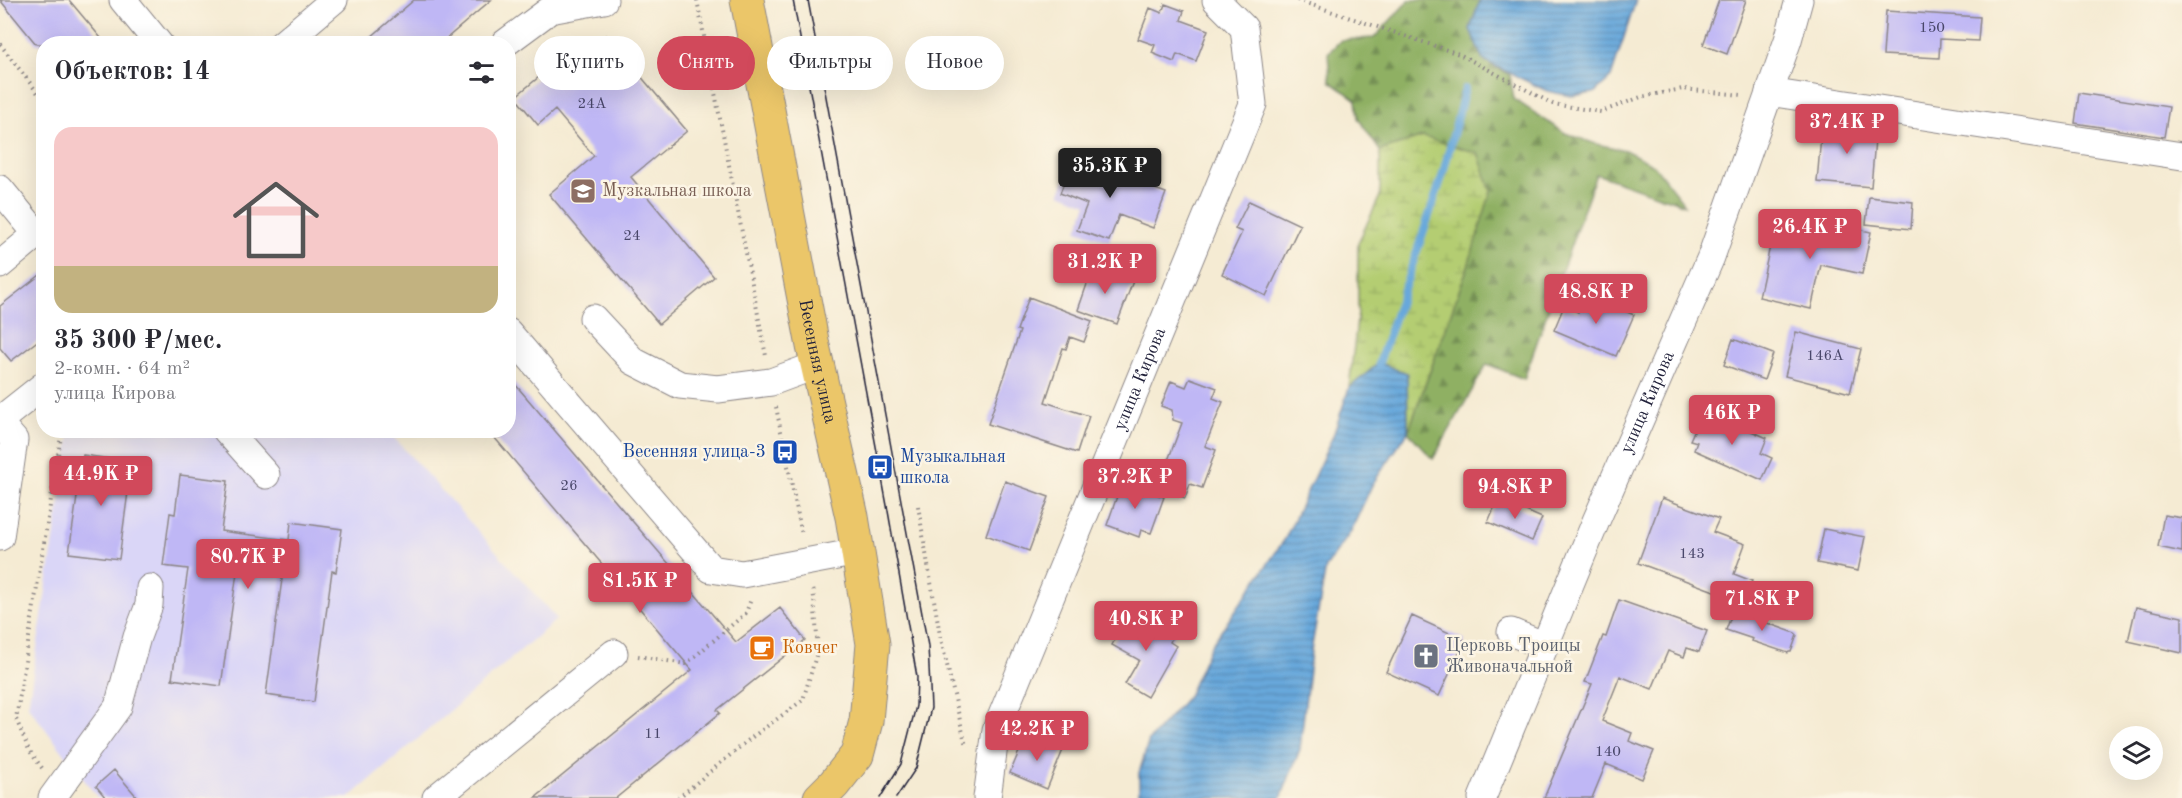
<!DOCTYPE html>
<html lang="ru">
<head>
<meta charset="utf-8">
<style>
  body { margin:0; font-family:"Old Standard TT",serif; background:#f7f7f7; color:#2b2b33; height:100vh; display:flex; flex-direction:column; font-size:22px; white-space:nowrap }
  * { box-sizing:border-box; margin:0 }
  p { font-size:20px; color:#7c7c81 }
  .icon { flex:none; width:33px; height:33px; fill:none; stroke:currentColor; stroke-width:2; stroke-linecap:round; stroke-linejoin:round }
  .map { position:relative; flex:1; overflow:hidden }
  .drawer { position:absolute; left:36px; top:36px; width:480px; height:402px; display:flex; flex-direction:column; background:#fff; border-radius:24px; box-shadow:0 6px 24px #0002 }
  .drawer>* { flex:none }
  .top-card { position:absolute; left:534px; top:36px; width:570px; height:54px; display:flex; gap:12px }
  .fabs { position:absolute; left:2109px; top:726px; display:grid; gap:12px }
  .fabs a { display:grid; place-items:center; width:54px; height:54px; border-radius:50%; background:#fff; box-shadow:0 6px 24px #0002; font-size:30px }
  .price { position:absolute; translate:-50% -51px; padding:0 14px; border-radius:6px; background:#d1495b; color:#fff; font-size:20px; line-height:39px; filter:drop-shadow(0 2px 3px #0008) }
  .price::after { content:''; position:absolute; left:50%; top:36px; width:18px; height:14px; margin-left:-9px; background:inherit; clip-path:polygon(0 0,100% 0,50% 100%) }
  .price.current { background:#222; color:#fff }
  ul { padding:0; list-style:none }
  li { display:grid; align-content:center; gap:12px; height:318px; padding:0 18px }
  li+li { border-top:2px solid #e1e1e2 }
  li span { display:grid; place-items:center; height:186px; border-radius:18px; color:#555 }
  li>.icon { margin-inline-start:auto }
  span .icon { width:108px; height:108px; fill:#fffc; stroke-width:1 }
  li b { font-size:26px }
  h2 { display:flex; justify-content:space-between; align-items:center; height:72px; padding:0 18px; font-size:26px }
  .chip { padding:0 21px; border-radius:27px; background:#fff; box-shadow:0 6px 24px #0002; font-size:21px; line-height:54px }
  .chip.current { background:#d1495b; color:#fff }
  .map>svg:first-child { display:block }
  .built { fill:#dad6f7 }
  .forest { fill:url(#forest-firs); stroke:#586950; stroke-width:1.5 }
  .wetland { fill:url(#wetland-marsh); stroke:#6b7856; stroke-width:1.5 }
  .water { fill:url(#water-rules); stroke:#45658b; stroke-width:1.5 }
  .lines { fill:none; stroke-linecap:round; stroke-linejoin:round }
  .stream { stroke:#68a8db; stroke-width:8 }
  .building { fill:#bfb7f5 }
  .minor-casing { stroke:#8c8687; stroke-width:29 }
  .major-casing { stroke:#8c8687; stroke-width:35 }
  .path { stroke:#8c8687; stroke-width:4; stroke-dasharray:1.5 4.5; stroke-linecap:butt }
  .minor { stroke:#fff; stroke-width:27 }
  .major { stroke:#ebc669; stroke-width:33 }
  .tram { stroke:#22223b; stroke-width:1.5 }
  .labels { text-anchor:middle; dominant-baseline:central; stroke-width:5; stroke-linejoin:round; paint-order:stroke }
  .number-label { font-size:15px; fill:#49476a }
  .education-label { font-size:18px; fill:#785e54; stroke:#fcf5e5; text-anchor:start }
  .street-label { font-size:18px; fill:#22223b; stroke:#fcf5e5 }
  .transit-label { font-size:18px; fill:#164399; stroke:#fcf5e5; text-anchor:end }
  .worship-label { font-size:18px; fill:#5b616d; stroke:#fcf5e5; text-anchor:start }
  .food-label { font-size:18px; fill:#c56008; stroke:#fcf5e5; text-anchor:start }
</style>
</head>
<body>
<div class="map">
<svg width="2182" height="798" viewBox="0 0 2182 798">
  <defs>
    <pattern id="forest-firs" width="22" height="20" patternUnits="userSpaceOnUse" patternTransform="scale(1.5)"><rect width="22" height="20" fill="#8fb064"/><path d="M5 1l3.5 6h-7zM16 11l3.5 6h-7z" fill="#748f54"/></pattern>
    <pattern id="wetland-marsh" width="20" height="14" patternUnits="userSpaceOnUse" patternTransform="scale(1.5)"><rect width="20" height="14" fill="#b4cd72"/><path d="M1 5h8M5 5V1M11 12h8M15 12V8" fill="none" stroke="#9ab064"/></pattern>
    <pattern id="water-rules" width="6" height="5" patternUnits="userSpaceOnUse" patternTransform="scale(1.5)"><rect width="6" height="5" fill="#68a8db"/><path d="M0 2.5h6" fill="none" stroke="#5588b3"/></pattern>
  </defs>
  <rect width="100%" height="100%" fill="#fcf5e5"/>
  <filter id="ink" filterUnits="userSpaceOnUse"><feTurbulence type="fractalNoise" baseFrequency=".0167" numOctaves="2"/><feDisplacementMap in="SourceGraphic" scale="12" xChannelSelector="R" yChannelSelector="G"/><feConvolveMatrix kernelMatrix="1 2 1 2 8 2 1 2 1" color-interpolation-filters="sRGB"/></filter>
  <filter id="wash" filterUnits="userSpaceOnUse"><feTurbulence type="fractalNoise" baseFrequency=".008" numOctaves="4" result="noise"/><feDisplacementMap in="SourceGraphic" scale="24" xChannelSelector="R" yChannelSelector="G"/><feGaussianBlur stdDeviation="1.35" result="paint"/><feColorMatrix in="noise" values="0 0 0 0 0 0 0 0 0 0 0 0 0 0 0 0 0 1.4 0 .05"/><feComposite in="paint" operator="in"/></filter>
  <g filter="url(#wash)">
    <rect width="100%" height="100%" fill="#f5ebd3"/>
    <!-- built -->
    <path class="built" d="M71,431h317l169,188 -208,179h-251l-70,-92z"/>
    <!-- forest -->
    <path class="forest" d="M1409,0h71l-10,29 13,31 27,15 4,24 51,34 31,11 29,6 29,15 31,40 -89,-31 -72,205 -37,-15 -54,95 -25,-27 61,-169 -46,-126 -43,14 -22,-33 -2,-18 -26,-19 -2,-28 13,-13 33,-2z"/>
    <!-- wetland -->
    <path class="wetland" d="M1423,137l55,16 13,38 -22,72 -61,169 -1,-59 -28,-10 -30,25 9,-76v-69l22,-47v-45z"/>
    <!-- water -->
    <path class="water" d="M1480,0h156l-25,77 -17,16 -23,3 -24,-5 -64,-31 -13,-31z
      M1379,363l28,10 1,59 -35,51 -23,50 -24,34 -15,84 -11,98 -19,49h-142v-25l10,-33 39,-44 22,-49 75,-108 48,-103 16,-48z"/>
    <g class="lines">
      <!-- stream -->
      <path class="stream" d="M1379,363l63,-186 23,-88"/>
    </g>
    <g id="blocks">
      <!-- building -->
      <path class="building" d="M0,0h69l37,44h-70z
        M414,0h77l-51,44h-77z
        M1719,0h27l-19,54 -24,-9z
        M1165,4l19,7 -3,9 27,10 -12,31 -19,-7 -3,8 -22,-9 3,-8 -17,-6 12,-31 12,5z
        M1886,11l94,6 -2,24 -38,-2 -1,19 -56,-3z
        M606,35l81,96 -56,46 83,100 -55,47 -110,-130 45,-38 -39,-46 -17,15 -23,-28 68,-57 7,8z
        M2079,93l90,14 -5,30 -89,-14z
        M1822,124l54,4 -5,59 -54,-5z
        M1073,159l93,34 -13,35 -34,-13 -10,26 -32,-11 10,-26 -27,-11z
        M1869,197l44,5 -2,27 -45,-5z
        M1249,201l51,24 -34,71 -44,-22 20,-42 -7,-3z
        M1822,221l49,11 -9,42 -41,-9 -10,44 -52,-12 16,-74 44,9z
        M1093,267l40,14 -16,43 -39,-14z
        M44,272v64l-33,25 -11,-13v-42z
        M1585,294l49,21 -18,41 -62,-26 10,-24 14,6z
        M1029,297l63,24 -8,21 -14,-5 -4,12 -3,-1 -18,54 44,14 -12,37 -89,-29 32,-93 -3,-1z
        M1796,332l65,17 -11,44 -65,-17z
        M1733,339l40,15 -9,26 -40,-15z
        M508,376l228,266 44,-34 25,32 -88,70 3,3 -104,85h-81l157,-128 -204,-240h20z
        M1190,378l27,10 -4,10 10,4 -18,44 11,4 -14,38 -12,-4 -5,14 -27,-11 24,-64 -9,-3 -1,-10 -11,-4 10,-25 15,6z
        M1713,414l54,24 -6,15 11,5 -10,22 -68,-30 3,-8 -7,-2 10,-22 10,5z
        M83,455l49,7 -13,97 -50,-6z
        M180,475l48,6 -7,50 68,9 2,-18 51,7 -6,43 -4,-1 -18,131 -48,-7 18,-130 -45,-7 -18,128 -49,-7 16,-110 -25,-3 7,-53 5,1z
        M1005,481l44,16 -20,54 -43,-16z
        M1122,482l42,15 -13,36 -10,-3 -2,7 -32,-12z
        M1662,498l57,21 -6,13 32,12 -11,30 18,7 -8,21 -106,-39z
        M1498,499l44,19 -10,23 -44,-19z
        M2164,515l18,3v34l-24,-5z
        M1824,529l41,8 -7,34 -41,-8z
        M1619,600l88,31 -8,21 -12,-4 -3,9 -16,-6 -16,38 -32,-13 -18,45 30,12 -3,8 25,10 -12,28 -36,-15 -14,34h-48l48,-114 -7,-2 18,-46 3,1z
        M2136,607l46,10v36l-54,-12z
        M1733,611l62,22 2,2 -6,17h-2l-1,1 -36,-12 1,-2 -27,-9z
        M1412,616l53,24 -26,56 -53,-24z
        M1152,617l24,14 -6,11 6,4 -29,51 -22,-13 14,-24 -27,-15 15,-27 19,11z
        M1026,735l37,15 -16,39 -37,-16z
        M114,770l24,28h-32l-10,-12z"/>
    </g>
  </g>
  <g filter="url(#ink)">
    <use href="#blocks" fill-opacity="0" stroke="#8c8687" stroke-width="1.5"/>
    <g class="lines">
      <defs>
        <g id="minor">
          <path d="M123,0l36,44"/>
          <path d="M282,44l52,-44"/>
          <path d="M504,44l46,-34 54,-10"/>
          <path d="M1769,92l413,64"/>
          <path d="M0,189l37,45 -37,31"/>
          <path d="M593,318l40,43 47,24 38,4 53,-7 46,-17"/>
          <path d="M508,332l203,237 31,5 116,-22"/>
          <path d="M0,420l44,-35"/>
          <path d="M0,424l14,16 -14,97"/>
          <path d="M226,430l40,45"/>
          <path d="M1511,632l34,14"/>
          <path d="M52,798l66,-91 19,-70 12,-32 1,-17"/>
          <path d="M436,798l178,-145"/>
          <path id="s1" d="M987,798l9,-68 257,-626 -9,-76 -28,-28"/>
          <path id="s2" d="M1482,798l114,-277 115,-264 77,-217 11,-40"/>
        </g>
        <g id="major">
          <path id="s3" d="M747,0l66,346 39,171 21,127 -7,77 -9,34 -23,29 -14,14"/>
        </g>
      </defs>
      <!-- minor casing -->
      <use href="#minor" class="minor-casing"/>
      <!-- major casing -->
      <use href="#major" class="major-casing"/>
      <!-- path -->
      <path class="path" d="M697,0l69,356
        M1297,0l162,54 94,50 48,8 40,-15 41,-8 60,6
        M0,44l44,57
        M776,407l26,128
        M918,506l22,129 26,111
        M638,656l48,8 60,-51 5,-14
        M42,768l-13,-18 -13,-31 46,-289
        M678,798l73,-60 52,-38 15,-51 -5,-63"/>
      <!-- minor -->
      <use href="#minor" class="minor"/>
      <!-- major -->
      <use href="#major" class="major"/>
      <!-- tram -->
      <path class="tram" d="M793,0l95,511 29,166 -1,29 -15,58 -21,34
        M808,0l120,646 3,62 -15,60 -20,30"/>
    </g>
  </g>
  <!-- icons -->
  <defs>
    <symbol id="school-square" viewBox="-11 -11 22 22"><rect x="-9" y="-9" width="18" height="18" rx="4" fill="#8d6e63" stroke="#fcf5e5"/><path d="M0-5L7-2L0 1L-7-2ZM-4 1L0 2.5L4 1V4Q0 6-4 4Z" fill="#fff"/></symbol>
    <symbol id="bus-square" viewBox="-11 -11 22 22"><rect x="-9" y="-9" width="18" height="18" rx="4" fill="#1a4fb4" stroke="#fcf5e5"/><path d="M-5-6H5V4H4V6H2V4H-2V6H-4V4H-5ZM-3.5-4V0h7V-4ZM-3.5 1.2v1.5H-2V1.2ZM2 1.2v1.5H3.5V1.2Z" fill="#fff"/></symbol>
    <symbol id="cafe-square" viewBox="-11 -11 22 22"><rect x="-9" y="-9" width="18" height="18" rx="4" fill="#e8710a" stroke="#fcf5e5"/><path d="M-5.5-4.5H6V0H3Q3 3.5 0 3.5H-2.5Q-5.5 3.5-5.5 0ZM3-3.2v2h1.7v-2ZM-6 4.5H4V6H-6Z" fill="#fff"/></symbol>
    <symbol id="church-square" viewBox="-11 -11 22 22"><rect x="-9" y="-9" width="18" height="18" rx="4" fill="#6b7280" stroke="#fcf5e5"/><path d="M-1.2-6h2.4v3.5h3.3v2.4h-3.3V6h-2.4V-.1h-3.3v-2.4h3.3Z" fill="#fff"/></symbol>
  </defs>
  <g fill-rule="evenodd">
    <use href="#school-square" x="568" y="176" width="30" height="30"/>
    <use href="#bus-square" x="770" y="437" width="30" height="30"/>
    <use href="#bus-square" x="865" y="452" width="30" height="30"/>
    <use href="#cafe-square" x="747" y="633" width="30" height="30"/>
    <use href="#church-square" x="1411" y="641" width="30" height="30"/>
  </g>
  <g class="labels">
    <!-- number labels -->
    <g class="number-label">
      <text x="1932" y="28">150</text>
      <text x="592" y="104">24А</text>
      <text x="632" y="236">24</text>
      <text x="1825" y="356">146А</text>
      <text x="569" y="486">26</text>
      <text x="1692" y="554">143</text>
      <text x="653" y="734">11</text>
      <text x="1608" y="752">140</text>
    </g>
    <!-- education labels -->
    <g class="education-label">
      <text x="602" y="191">Музкальная школа</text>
    </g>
    <!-- street labels -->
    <g class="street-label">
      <text stroke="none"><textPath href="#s3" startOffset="368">Весенняя улица</textPath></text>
      <text stroke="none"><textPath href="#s1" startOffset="448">улица Кирова</textPath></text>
      <text stroke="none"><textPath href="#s2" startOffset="429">улица Кирова</textPath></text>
    </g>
    <!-- transit labels -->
    <g class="transit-label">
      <text x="766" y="452">Весенняя улица-3</text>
      <text x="900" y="457" text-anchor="start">Музыкальная<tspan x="900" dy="21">школа</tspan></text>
    </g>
    <!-- worship labels -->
    <g class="worship-label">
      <text x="1446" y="646">Церковь Троицы<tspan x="1446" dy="21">Живоначальной</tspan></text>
    </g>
    <!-- food labels -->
    <g class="food-label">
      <text x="782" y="648">Ковчег</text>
    </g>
  </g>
</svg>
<div class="fabs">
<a><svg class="icon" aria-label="layers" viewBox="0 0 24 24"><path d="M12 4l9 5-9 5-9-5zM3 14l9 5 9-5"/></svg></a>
</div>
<b class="price" style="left:1847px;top:155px">37.4K ₽</b>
<b class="price current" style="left:1110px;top:199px">35.3K ₽</b>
<b class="price" style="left:1810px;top:260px">26.4K ₽</b>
<b class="price" style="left:1105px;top:295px">31.2K ₽</b>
<b class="price" style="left:1596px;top:325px">48.8K ₽</b>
<b class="price" style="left:1732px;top:446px">46K ₽</b>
<b class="price" style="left:101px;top:507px">44.9K ₽</b>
<b class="price" style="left:1135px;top:510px">37.2K ₽</b>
<b class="price" style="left:1515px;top:520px">94.8K ₽</b>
<b class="price" style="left:248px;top:590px">80.7K ₽</b>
<b class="price" style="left:640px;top:614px">81.5K ₽</b>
<b class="price" style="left:1762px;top:632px">71.8K ₽</b>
<b class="price" style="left:1146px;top:652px">40.8K ₽</b>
<b class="price" style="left:1037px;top:762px">42.2K ₽</b>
<div class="top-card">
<a class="chip">Купить</a>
<a class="chip current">Снять</a>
<a class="chip">Фильтры</a>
<a class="chip">Новое</a>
</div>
<section class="drawer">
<h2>Объектов: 14<svg class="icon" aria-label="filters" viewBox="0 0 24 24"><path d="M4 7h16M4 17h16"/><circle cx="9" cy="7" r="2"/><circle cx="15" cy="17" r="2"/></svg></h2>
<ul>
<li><span style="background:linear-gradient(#f6c9c9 75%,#c2b280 0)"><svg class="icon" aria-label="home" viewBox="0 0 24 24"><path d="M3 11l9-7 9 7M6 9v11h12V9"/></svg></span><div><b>35 300 ₽/мес.</b><p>2-комн. · 64 m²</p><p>улица Кирова</p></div></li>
</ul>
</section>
</div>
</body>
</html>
